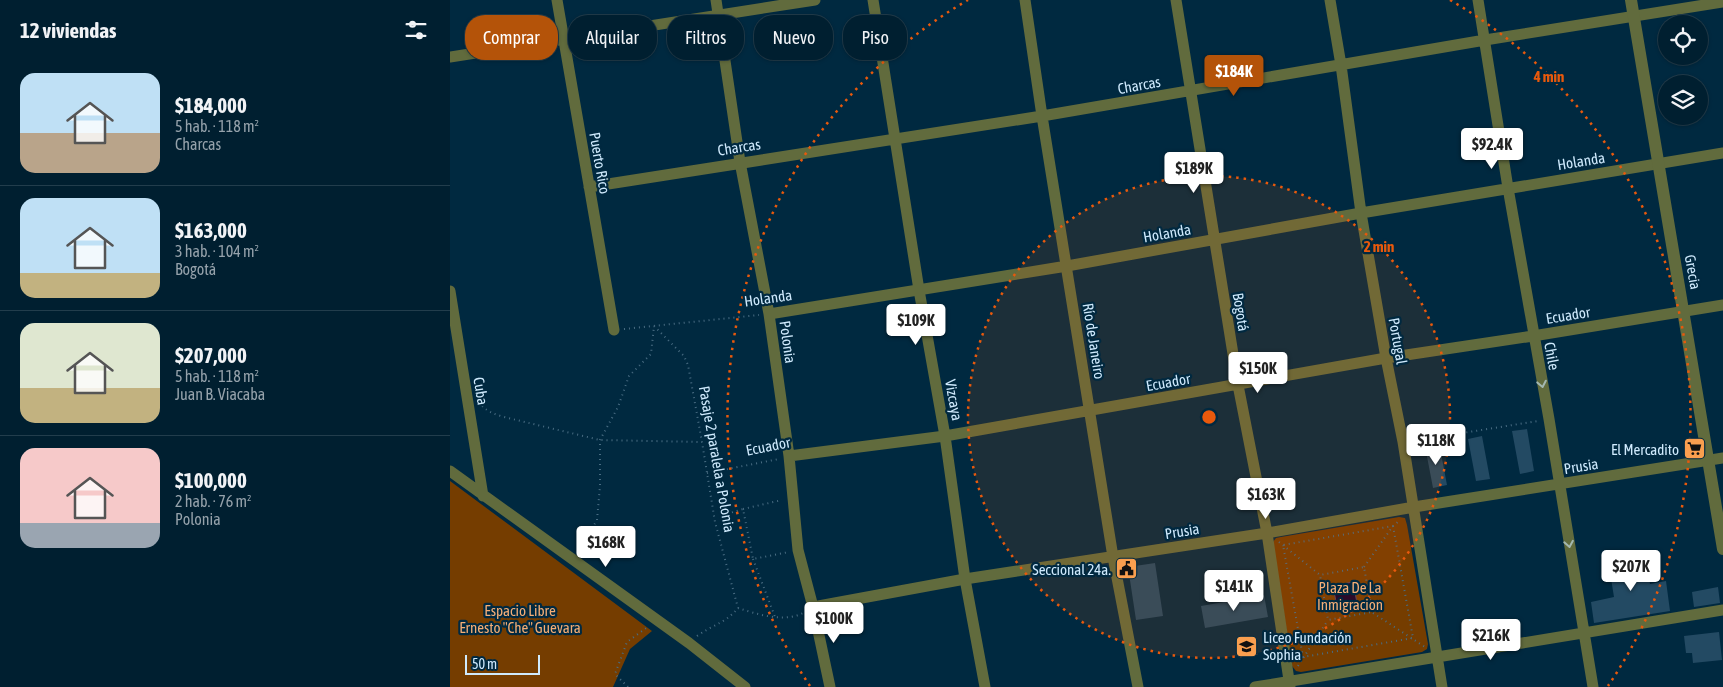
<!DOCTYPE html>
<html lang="es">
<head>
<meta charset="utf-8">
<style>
  body { margin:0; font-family:"Asap Condensed",sans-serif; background:#0a2738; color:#f1f3f6; height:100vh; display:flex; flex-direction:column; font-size:19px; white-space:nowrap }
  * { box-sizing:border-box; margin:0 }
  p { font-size:16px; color:#95a2ab }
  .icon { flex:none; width:28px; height:28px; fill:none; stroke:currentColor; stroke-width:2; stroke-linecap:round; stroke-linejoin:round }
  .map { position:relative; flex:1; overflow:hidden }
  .side { display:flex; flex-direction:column; background:#001f30; width:450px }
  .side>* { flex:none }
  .top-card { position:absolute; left:15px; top:15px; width:475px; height:45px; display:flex; gap:10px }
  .buttons { position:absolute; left:1208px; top:15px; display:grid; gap:10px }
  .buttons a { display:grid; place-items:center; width:50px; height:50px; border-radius:50%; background:#001f30; box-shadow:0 1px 4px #0004,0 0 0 1px #223d4c; font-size:25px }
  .scale { position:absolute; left:15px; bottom:12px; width:75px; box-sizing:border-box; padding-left:5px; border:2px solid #cfeafd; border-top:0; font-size:14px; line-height:18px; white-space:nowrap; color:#cfeafd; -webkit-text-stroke:4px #002940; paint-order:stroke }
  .price { position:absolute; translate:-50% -42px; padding:0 11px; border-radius:5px; background:#fff; color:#222; font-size:16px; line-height:32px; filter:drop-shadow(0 1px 2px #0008) }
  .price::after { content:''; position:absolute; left:50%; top:30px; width:15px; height:11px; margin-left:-8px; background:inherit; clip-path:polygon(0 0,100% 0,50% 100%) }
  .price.active { background:#b45309; color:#fff }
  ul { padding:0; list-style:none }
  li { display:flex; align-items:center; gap:15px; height:125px; padding:0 20px }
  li+li { border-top:1px solid #223d4c }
  li span { display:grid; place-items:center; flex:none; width:140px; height:100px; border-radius:15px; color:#555 }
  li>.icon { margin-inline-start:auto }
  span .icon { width:60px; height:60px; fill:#fffc; stroke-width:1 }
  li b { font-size:21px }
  h2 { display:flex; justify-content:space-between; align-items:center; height:60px; padding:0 20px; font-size:21px }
  .chip { padding:0 18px; border-radius:20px; background:#001f30; box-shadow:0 1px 4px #0004,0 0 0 1px #223d4c; font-size:18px; line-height:45px }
  .chip.active { background:#b45309; color:#fff }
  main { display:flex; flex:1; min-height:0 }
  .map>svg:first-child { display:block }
  .green { fill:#753d00 }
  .water { fill:#15002e; stroke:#4d466c }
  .building { fill:#234a63 }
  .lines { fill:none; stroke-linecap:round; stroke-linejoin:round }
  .path { stroke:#496d83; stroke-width:2; stroke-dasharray:1 4; stroke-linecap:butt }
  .minor { stroke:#616b3d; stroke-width:11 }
  .tertiary { stroke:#616b3d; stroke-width:12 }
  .oneway { stroke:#a3b7b0 }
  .ring { fill:none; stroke:#e8590c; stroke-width:2.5; stroke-dasharray:2.5 5 }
  .labels { text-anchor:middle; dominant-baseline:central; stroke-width:4.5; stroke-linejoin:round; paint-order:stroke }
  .street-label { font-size:15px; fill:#cfeafd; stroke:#002940 }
  .poi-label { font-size:15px; fill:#cfeafd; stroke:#002940; text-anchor:end }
  .park-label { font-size:15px; fill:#f4ae76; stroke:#002940 }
  .centre { fill:#e8590c; stroke:#002940; stroke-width:2.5 }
  .ring-label { font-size:15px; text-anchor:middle; font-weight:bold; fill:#e8590c; stroke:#002940; stroke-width:4.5; stroke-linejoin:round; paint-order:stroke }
</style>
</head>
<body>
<main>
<section class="side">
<h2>12 viviendas<svg class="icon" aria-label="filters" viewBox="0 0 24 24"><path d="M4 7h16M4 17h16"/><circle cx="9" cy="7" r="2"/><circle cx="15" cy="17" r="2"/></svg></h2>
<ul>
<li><span style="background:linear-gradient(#bfe0f5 60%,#b9a48a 0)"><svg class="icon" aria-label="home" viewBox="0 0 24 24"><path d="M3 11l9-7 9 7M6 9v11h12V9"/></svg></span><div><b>$184,000</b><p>5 hab. · 118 m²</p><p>Charcas</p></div></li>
<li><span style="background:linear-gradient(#bfe0f5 75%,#c2b280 0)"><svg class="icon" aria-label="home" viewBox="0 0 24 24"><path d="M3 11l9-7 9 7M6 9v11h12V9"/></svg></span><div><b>$163,000</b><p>3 hab. · 104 m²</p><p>Bogotá</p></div></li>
<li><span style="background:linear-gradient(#dfe7d0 65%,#c2b280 0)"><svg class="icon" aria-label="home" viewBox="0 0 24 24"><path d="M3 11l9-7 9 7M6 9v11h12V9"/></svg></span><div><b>$207,000</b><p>5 hab. · 118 m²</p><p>Juan B. Viacaba</p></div></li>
<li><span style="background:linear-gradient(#f6c9c9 75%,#9aa5b1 0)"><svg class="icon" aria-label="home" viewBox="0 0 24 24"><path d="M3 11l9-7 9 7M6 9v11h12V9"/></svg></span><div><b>$100,000</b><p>2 hab. · 76 m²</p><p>Polonia</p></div></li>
</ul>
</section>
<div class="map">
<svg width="1273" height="687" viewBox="0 0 1273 687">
  <rect width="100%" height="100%" fill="#002940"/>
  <!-- green -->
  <path class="green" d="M0,481l202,150 -22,18 -17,38h-163z
    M949,517l6,1 2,7 21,119 -1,5 -5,3 -121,20 -5,-1 -4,-5 -19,-124 3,-4 5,-1z"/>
  <!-- water -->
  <path class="water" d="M903,582l4,21 -20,4 -4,-21z"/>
  <!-- building -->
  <path class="building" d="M1077,429l7,42 -14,3 -8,-43z
    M1032,436l8,43 -14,2 -8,-42z
    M989,443l8,42 -14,3 -8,-42z
    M1195,554l5,30 16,-3 4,30 -76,12 -3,-21 23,-5 -6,-37z
    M705,563l8,53 -27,4 -8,-53z
    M1268,587l2,16 -26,4 -2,-15z
    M814,595l4,22 -63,11 -4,-22z
    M1269,632l3,28 -29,3 -1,-10h-6l-2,-17z"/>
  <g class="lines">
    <!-- path -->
    <path class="path" d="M204,326l30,30 4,9 14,77 13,80 23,86
      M174,329l135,-14
      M29,402c6,9 15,12 25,15l96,23 102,2
      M962,441l126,-20
      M271,471l9,42 13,-4 10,50 36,-7
      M257,473l72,-14
      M293,509l39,-9
      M943,526l20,112 -110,19 -20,-112z
      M829,542l41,33 8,45 44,-8 -8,-45 -44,8
      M129,550l18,-30 3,-34v-46l18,-33 11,-31 22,-22 3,-28
      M303,559l22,58
      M914,567l29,-41 6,-5
      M923,613l52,34
      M247,636c15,-11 29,-13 41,-28 19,6 45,15 65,5
      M848,666l30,-46
      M178,687l-13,-13 12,-32 22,-16"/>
    <!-- minor -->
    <path class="minor" d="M107,0l57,330
      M266,0l24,162 29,152 20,142 9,94 15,57 17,80
      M423,0l46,290 26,146 20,143 20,108
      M575,0l17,116 71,441 25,130
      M726,0l62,385 29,148 23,154
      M880,0l11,65 20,148 25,145 17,84 39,245
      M1028,0l30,188 41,231 44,268
      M0,57l365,-57
      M139,187l453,-71 443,-76 238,-38
      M0,291l33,205
      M319,314l298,-48 294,-53 362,-60
      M339,456l156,-20 441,-78 147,-22 190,-31
      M0,471l239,172 56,44
      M363,607l152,-28 302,-46 147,-26 309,-49
      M805,687l468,-77"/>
    <!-- tertiary -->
    <path class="tertiary" d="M1181,0l92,549"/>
  </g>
  <!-- one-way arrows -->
  <defs><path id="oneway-chevron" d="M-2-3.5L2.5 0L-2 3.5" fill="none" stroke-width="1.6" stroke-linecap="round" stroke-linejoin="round" transform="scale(1.25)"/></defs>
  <g class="oneway">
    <use href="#oneway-chevron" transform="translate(1092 384) rotate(79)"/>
    <use href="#oneway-chevron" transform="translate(1119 544) rotate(80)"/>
  </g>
  <!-- distance rings -->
  <circle cx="759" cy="417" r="241" fill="#e8590c" fill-opacity=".12"/>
  <g class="ring">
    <circle cx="759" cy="417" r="241"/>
    <path d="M360 686A481 481 0 0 1 518 0M1000 0A481 481 0 0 1 1158 686"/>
  </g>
  <!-- icons -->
  <defs>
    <symbol id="supermarket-square" viewBox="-11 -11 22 22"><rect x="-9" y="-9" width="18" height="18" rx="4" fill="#fa9f4f" stroke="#002940"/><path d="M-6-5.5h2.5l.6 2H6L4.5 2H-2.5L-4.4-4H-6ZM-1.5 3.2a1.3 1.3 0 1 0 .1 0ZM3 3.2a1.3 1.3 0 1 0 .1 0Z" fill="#111"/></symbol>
    <symbol id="civic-square" viewBox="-11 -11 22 22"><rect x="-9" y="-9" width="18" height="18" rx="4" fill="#fa9f4f" stroke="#002940"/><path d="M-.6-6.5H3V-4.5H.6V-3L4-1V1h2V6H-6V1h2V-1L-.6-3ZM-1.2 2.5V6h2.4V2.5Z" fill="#111"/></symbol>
    <symbol id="school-square" viewBox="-11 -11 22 22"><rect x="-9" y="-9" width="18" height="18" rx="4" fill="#fa9f4f" stroke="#002940"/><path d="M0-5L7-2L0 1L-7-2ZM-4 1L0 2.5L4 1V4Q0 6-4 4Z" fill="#111"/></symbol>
  </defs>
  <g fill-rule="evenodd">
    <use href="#supermarket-square" x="1232" y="436" width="25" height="25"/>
    <use href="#civic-square" x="664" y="556" width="25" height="25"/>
    <use href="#school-square" x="784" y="634" width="25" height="25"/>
  </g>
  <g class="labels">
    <!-- street labels -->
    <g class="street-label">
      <text transform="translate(689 85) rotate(-10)">Charcas</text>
      <text transform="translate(289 147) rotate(-9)">Charcas</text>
      <text transform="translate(1131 161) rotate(-9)">Holanda</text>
      <text transform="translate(150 163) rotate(80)">Puerto Rico</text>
      <text transform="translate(717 233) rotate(-10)">Holanda</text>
      <text transform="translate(1243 272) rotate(80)">Grecia</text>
      <text transform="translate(318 298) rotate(-8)">Holanda</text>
      <text transform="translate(791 312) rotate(81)">Bogotá</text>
      <text transform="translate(1118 315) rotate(-9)">Ecuador</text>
      <text transform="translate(644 341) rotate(81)">Río de Janeiro</text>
      <text transform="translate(948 341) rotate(80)">Portugal</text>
      <text transform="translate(338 342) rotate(82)">Polonia</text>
      <text transform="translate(1102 356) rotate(79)">Chile</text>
      <text transform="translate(718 382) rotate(-10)">Ecuador</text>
      <text transform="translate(31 391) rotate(81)">Cuba</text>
      <text transform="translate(504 400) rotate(80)">Vizcaya</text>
      <text transform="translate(318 446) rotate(-11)">Ecuador</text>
      <text transform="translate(267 459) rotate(80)">Pasaje 2 paralela a Polonia</text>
      <text transform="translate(1131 466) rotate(-9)">Prusia</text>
      <text transform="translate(732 531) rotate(-9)">Prusia</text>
    </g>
    <!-- poi labels -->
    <g class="poi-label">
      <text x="1229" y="449">El Mercadito</text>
      <text x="661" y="569">Seccional 24a.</text>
      <text x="813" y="637" text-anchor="start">Liceo Fundación<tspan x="813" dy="17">Sophia</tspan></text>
    </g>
    <!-- park labels -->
    <g class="park-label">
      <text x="900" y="587">Plaza De La<tspan x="900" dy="17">Inmigracion</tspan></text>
      <text x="70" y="610">Espacio Libre<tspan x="70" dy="17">Ernesto "Che" Guevara</tspan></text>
    </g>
  </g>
  <circle cx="759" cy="417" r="8" class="centre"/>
  <g class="ring-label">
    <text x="1099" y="82">4 min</text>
    <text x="929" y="252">2 min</text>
  </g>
</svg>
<div class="buttons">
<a><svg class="icon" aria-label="locate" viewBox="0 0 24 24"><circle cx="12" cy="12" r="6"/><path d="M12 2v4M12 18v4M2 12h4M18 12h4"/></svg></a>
<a><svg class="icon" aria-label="layers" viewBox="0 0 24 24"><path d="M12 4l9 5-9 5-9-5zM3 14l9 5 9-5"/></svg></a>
</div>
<div class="scale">50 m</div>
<b class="price active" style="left:784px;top:97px">$184K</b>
<b class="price" style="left:1042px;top:170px">$92.4K</b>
<b class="price" style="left:744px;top:194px">$189K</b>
<b class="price" style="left:466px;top:346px">$109K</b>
<b class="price" style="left:808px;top:394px">$150K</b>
<b class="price" style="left:986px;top:466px">$118K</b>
<b class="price" style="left:816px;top:520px">$163K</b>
<b class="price" style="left:156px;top:568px">$168K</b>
<b class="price" style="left:1181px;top:592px">$207K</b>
<b class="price" style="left:784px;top:612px">$141K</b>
<b class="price" style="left:384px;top:644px">$100K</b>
<b class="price" style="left:1041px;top:661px">$216K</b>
<div class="top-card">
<a class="chip active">Comprar</a>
<a class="chip">Alquilar</a>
<a class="chip">Filtros</a>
<a class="chip">Nuevo</a>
<a class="chip">Piso</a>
</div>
</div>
</main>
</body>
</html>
